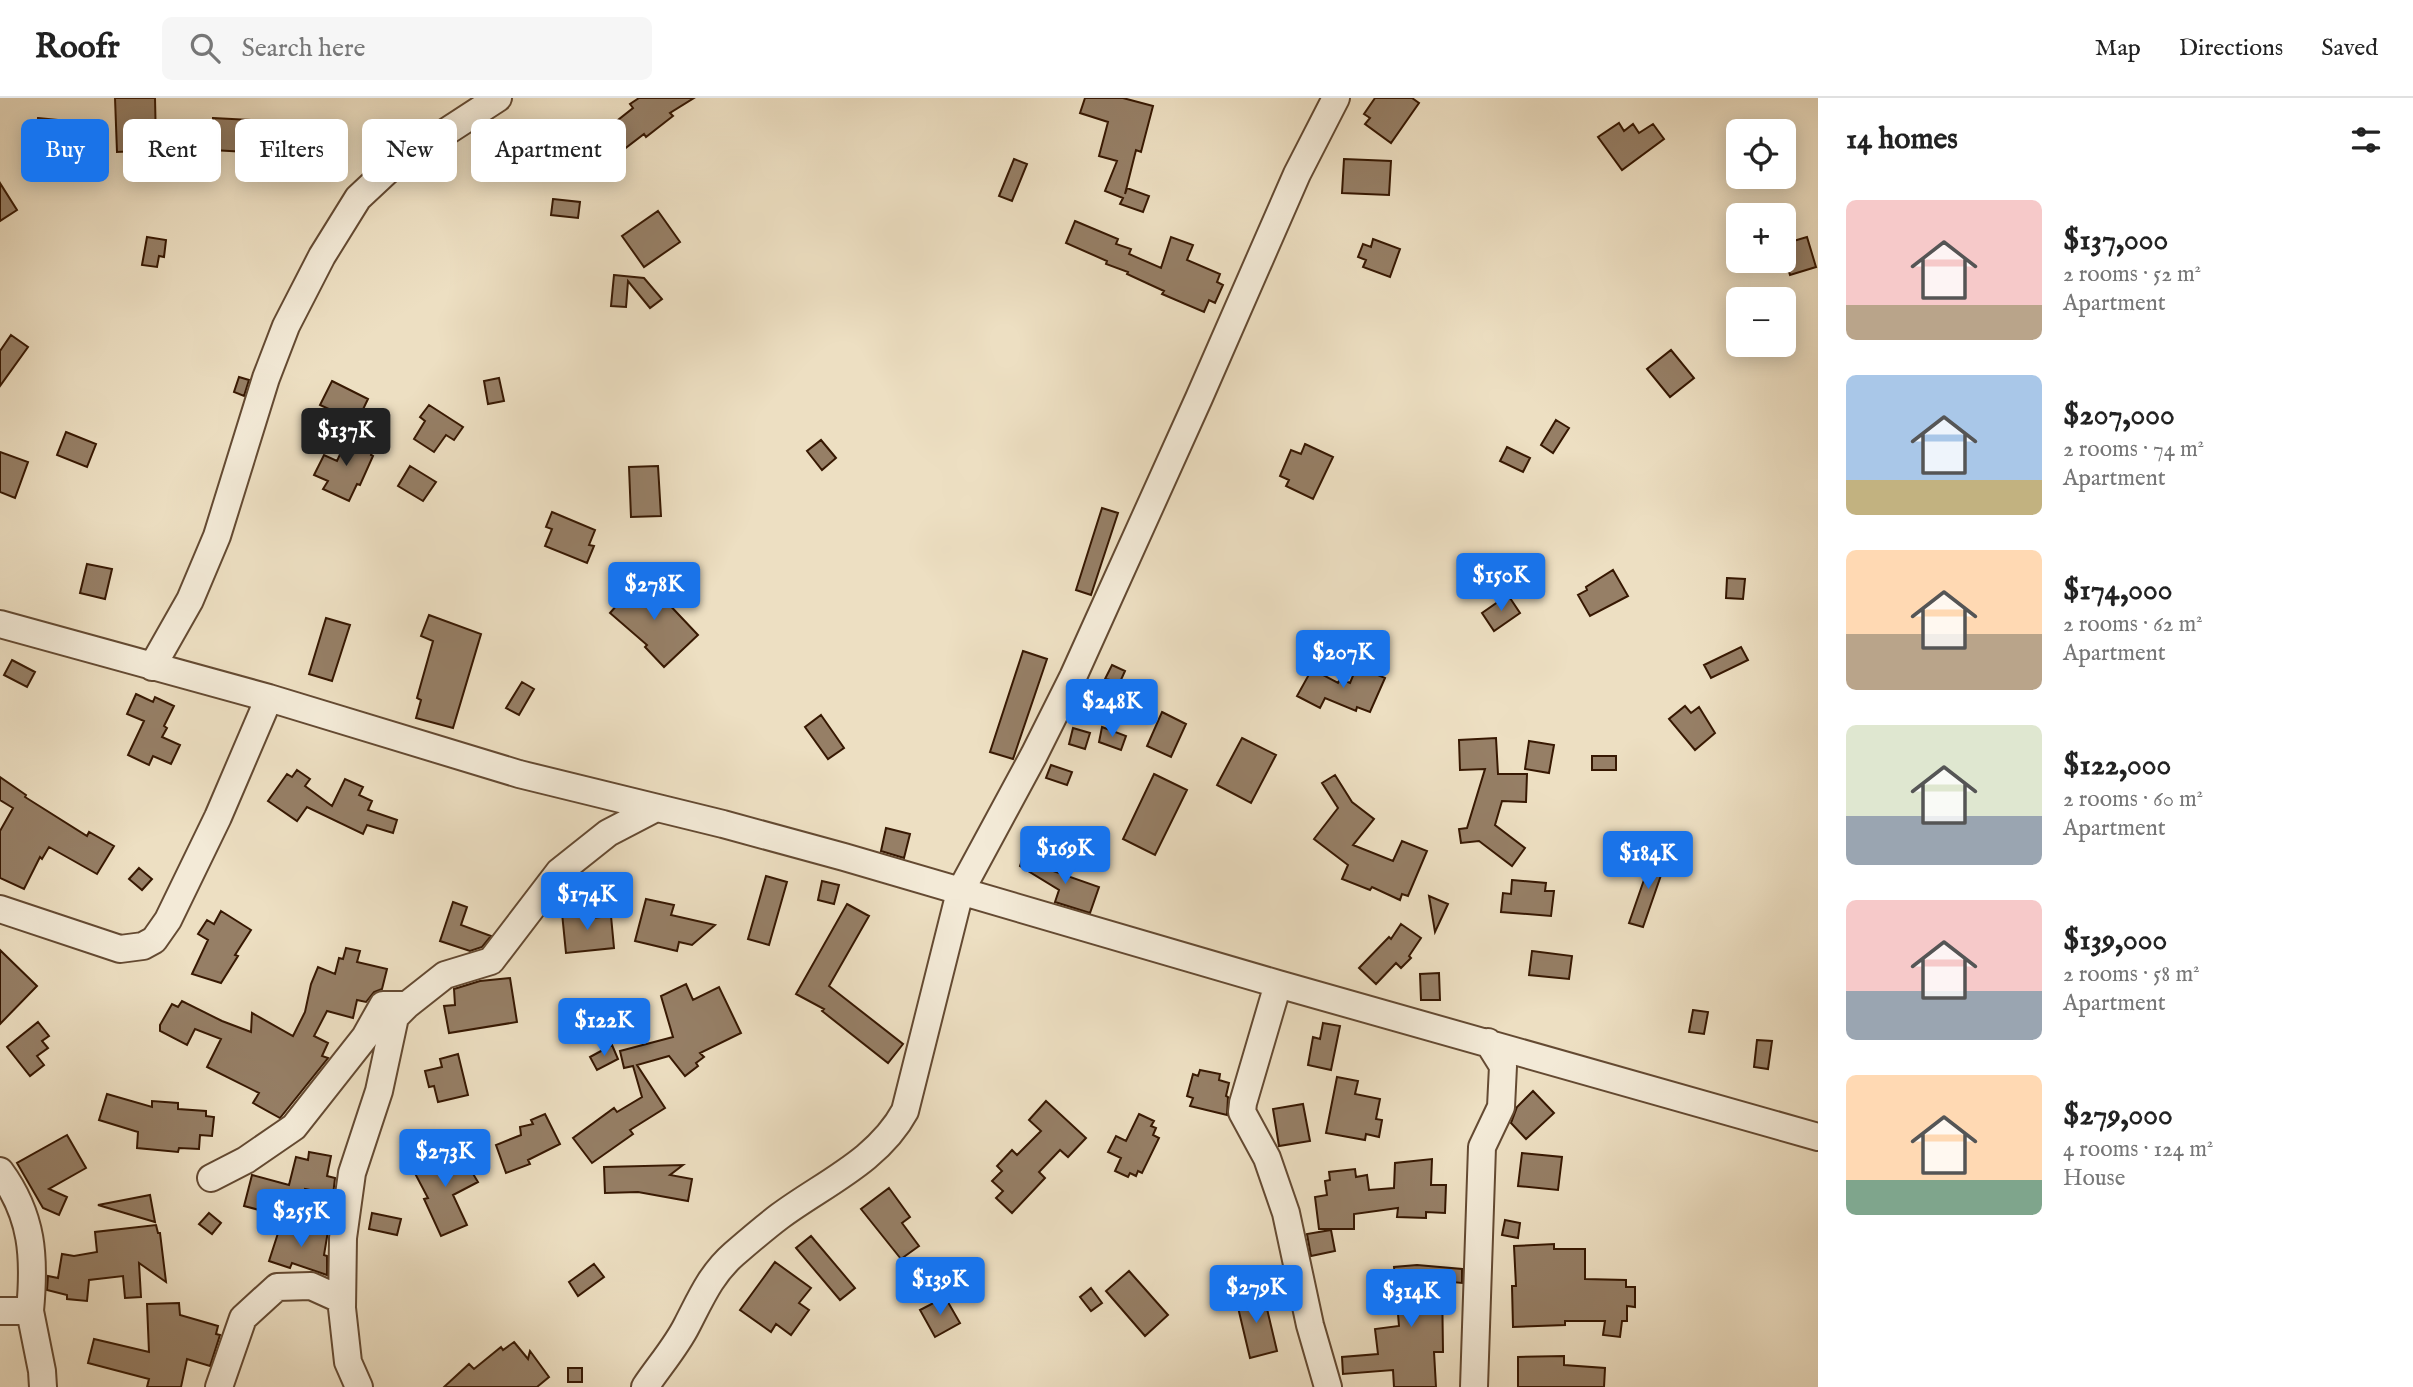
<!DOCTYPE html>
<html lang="en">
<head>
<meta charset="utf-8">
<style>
  body { margin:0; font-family:"IM FELL English",serif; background:#f6f6f6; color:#222; height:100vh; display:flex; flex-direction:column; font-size:26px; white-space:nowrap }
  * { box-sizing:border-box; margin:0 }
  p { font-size:23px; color:#767676 }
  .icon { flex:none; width:38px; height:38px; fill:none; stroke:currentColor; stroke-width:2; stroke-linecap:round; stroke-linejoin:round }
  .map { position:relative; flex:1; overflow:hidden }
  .sheet { display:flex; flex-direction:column; background:#fff; width:595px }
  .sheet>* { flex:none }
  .top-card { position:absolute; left:21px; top:21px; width:665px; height:63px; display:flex; gap:14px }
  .controls { position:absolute; left:1726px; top:21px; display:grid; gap:14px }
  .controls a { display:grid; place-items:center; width:70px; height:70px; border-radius:10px; background:#fff; box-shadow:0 4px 18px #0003; font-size:35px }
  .price { position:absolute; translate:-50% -60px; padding:0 16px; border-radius:7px; background:#1a73e8; color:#fff; font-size:23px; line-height:46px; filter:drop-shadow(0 2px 4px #0008) }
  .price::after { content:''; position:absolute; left:50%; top:42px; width:21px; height:16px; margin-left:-10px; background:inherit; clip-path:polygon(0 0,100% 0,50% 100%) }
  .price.selected { background:#222; color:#fff }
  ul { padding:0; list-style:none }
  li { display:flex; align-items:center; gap:21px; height:175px; padding:0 28px }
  li span { display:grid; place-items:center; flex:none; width:196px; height:140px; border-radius:10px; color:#555 }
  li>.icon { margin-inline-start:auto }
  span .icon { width:84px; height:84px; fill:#fffc; stroke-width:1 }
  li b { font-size:30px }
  h2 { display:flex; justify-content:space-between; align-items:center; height:84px; padding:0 28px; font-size:30px }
  .tag { padding:0 24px; border-radius:10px; background:#fff; box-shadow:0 4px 18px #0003; font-size:24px; line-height:63px }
  .tag.selected { background:#1a73e8; color:#fff }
  header { display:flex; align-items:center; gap:42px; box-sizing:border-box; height:98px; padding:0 35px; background:#fff; border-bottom:2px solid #e0e0e0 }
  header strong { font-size:33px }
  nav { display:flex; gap:38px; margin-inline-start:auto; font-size:24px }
  .search { width:490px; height:63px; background:#f6f6f6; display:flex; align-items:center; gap:18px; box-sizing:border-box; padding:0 24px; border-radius:10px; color:#767676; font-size:26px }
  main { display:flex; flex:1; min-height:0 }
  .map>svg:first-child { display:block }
  .building { fill:#967f66; stroke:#371802; stroke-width:2 }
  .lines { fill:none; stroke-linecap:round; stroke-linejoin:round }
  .minor-casing { stroke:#644a32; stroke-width:30 }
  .minor { stroke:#f3ead7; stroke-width:26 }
</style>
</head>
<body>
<header>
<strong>Roofr</strong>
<div class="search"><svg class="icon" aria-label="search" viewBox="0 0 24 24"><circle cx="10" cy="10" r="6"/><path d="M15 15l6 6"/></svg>Search here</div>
<nav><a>Map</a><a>Directions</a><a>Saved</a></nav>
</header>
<main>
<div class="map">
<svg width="1818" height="1289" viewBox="0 0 1818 1289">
  <rect width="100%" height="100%" fill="#eddfc2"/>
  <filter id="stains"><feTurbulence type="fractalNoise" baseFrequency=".00286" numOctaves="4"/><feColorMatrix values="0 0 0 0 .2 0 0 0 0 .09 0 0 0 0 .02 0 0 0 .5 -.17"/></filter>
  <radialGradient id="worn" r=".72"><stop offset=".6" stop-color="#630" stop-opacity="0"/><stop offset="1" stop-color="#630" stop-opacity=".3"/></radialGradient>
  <!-- building -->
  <path class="building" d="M115,0h40l1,46h-19l1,7 -21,1z
    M639,0h55l-24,15 3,3 -27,21 -2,-3 -34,26 -16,-21 39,-31 -3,-4z
    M1085,0h38l30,8 -12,46 -5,-2 -11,44 2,-6 22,8 -6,16 -23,-8 3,-6 -18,-7 12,-30 -18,-5 9,-34 -28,-9z
    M1375,0h37l7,5 -28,40 -26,-19 5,-6 -6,-4z
    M38,20l39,4 -3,18 -38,-4z
    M213,20l55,3 5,28 4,-10 22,12 -12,22 -40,-21 -52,-3 1,-23h17z
    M1619,25l5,8 9,-7 6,9 14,-9 11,15 -42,31 -24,-33z
    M1014,61l13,5 -15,37 -13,-5z
    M1344,61l47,2 -2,34 -47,-2z
    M0,85l17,27 -17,11z
    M553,101l27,3 -2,16 -27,-3z
    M658,113l22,31 -36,25 -22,-31z
    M1075,123l43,18 -2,5 15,5 -2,5 32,14 10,-31 22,8 -6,15 33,14 -3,8 6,3 -8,18 -6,-3 -5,12 -42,-18 2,-3 -37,-17 1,-2 -22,-8 1,-3 -41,-18z
    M147,139l19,3 -2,17 -5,-1 -2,11 -15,-2z
    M1807,139l9,30 -26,8 -7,-23v-8z
    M1373,141l27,10 -10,28 -27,-10 3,-7 -8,-3 5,-13 8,3z
    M614,177l30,3 18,21 -12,9 -22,-27 -2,26 -15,-1z
    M11,237l17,12 -28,39v-35z
    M1671,252l23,28 -24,19 -23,-28z
    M239,279l10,3 -5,16 -10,-4z
    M499,280l5,23 -16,3 -4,-23z
    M332,283l36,18 -11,23 -37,-17z
    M429,307l34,22 -9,13 -8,-5 -12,17 -20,-13 11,-18 -5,-4z
    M1556,322l13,8 -16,25 -12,-8z
    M66,334l30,12 -9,23 -30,-12z
    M349,337l25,12 -3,8 2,1 -13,29 -3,-1 -8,17 -26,-12 5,-8 -14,-6 10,-20 13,6z
    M821,342l15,18 -14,12 -15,-19z
    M1305,346l28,13 -20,42 -27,-13 3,-6 -9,-4 11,-26 10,4z
    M1507,349l23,11 -7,14 -23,-11z
    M0,354l28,10 -13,36 -15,-6z
    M410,368l26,16 -13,19 -25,-15z
    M658,368l3,50 -30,1 -2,-50z
    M1102,410l16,5 -27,82 -15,-5z
    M552,414l43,18 -6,15 5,1 -7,17 -42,-17 7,-17 -6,-2z
    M87,466l25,5 -7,30 -25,-6z
    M1613,472l15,26 -38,20 -12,-21 9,-5 -1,-3z
    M641,480l22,20 35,37 -34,32 -19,-20 2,-2 -37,-32z
    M1727,480l18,1 -2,20 -17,-1z
    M1508,497l12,18 -26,18 -12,-18z
    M429,517l52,19 -28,94 -37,-10 5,-18 -4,-2 16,-57 -12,-5z
    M326,520l24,7 -18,56 -23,-7z
    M1741,549l7,13 -37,18 -7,-13z
    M1023,553l24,8 -34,100 -23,-7z
    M12,562l23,12 -8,15 -23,-12z
    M1112,567l13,6 -5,11 -15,-3z
    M1357,568l28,12 -15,34 -13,-5 -1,4 -31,-13 -5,10 -23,-12 15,-27 26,14 2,-4 10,4z
    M522,584l12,7 -15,26 -13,-7z
    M1096,584l22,10 -7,13 -22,-10z
    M136,596l17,8 2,-5 19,9 -10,20 3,2 -5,9 18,8 -9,19 -18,-8 -4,9 -21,-10 16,-34 -17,-7z
    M1685,608l6,7 8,-6 16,26 -20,17 -26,-31z
    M1162,614l24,12 -15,33 -24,-11z
    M821,617l23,33 -16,11 -23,-32z
    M1102,629l24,9 -5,14 -22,-8z
    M1073,630l17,5 -5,16 -16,-5z
    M1242,640l34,17 -25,48 -34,-18z
    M1496,640l2,36h29l-1,28 -24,-1 -7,24 30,23 -13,18 -33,-25 -18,2 -2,-14 8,-1 18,-59 -25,1 -1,-30z
    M1529,643l25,4 -5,28 -24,-4z
    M1592,658h24v14h-24z
    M1051,667l21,7 -5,13 -21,-7z
    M297,672l13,9 -5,7 27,20 13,-27 18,8 -4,8 13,6 -4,9 29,10 -4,13 -26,-8 -4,9 -56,-27 -10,14 -29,-20 19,-27 5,3z
    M1154,676l33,16 -32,65 -32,-16z
    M1335,677l17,27 22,17 -21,26 40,16 9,-20 25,10 -19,45 -6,-2 -2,6 -28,-13 -2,3 -28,-11 6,-14 -34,-26 24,-31 -16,-25z
    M0,679l26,18 -1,2 62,39 2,-4 25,14 -17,28 -48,-27 -7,12 -2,-2 -16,32 -24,-11v-47l13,-23 -13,-8z
    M886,730l24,6 -6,24 -23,-7z
    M1653,756l14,4 -24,69 -14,-4z
    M1627,759l1,14 -20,2 -1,-15z
    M1040,760l15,9 -2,4 46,16 -9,26 -35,-11 4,-12 -39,-24 2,-6 13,5z
    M139,770l13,11 -10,11 -13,-11z
    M766,778l21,6 -18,63 -21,-6z
    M1512,782l34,3 -1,8h9l-3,25 -50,-4 2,-19 8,1z
    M822,783l17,4 -5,19 -16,-4z
    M1429,798l19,8 -13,28z
    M646,801l28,6 -3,10 44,10 -23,20 -13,-3 -2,9 -42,-10z
    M453,804l14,5 -6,18 30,11 -9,11 -12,4 -30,-10z
    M847,806l22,12 -40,70 74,58 -15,19 -66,-52 2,-2 -28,-15z
    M591,812l1,8 19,-2 3,32 -48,5 -4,-40z
    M221,813l30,19 -16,25 3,1 -17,27 -29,-9 16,-34 -10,-6 9,-14 7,4z
    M1401,826l20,14 -12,18 2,2 -10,10 -5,-5 -20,21 -17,-16 30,-31 2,2z
    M346,850l14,3 -3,11 30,7 -5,20 -8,3 -8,10 -9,-2 -4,18 -26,-7 -13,25 14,7 -6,13 6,2 -48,60 -27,-15 6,-10 -52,-26 14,-28 -26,-10 -8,16 -27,-14v-6l12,-21 6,3 4,-6 40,20 29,11 1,-19 41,23 12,-24 6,-28 7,-17 17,7 4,-16 4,1z
    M0,852l37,36 -37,38z
    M1532,853l40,5 -3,23 -40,-4z
    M1439,875l1,27h-19l-1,-26z
    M510,880l7,44 -68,11 -5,-27 11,-1 -1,-16 26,-8z
    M686,886l7,16 26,-13 22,46 -41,20 4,4 -8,6 2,3 -13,10 -16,-20 -32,9 28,43 -35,22 3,4 -41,29 -19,-25 41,-30 3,4 25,-15 -9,-31 -9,2 -4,-17 53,-14 -12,-41z
    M1693,912l15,2 -4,22 -15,-2z
    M38,924l11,14 -7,5 6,7 -11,8 7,9 -14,11 -23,-29z
    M1323,925l17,3 -9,44 -23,-5 5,-28 7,2z
    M1757,942l15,1 -4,28 -14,-2z
    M612,947l6,14 -21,11 -7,-13z
    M458,956l10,41 -30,7 -4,-16 -5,1 -4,-16 17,-4 -2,-8z
    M1200,972l20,4 -1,6 10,3 -3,13 2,1 -1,18 -37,-9 3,-8 -6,-2 6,-22 5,2z
    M1337,979l21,4 -3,13 25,5 -4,20 6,1 -3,17 -13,-3 -1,6 -39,-7z
    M1533,993l21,22 -28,26 -15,-16 6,-16z
    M107,996l45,13v-6l26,2v6l28,2v5l8,1 -2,19 -12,-1 -1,14 -20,-1 -1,4 -41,-4 1,-16 -39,-12z
    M1046,1003l40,37 -18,19 -8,-7 -21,22 6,6 -33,35 -16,-15 7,-7 -11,-10 10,-10 -5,-5 15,-16 5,5 24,-24 -12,-11z
    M1303,1006l7,37 -31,5 -6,-37z
    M545,1016l15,30 -32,16 2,4 -24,9 -10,-28 25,-10 -1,-8 13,-3 -2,-4z
    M1139,1016l15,7 -3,5 5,2 -3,7 6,3 -17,35 -4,-2 -2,5 -6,-3 -2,4 -13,-6 6,-13 -13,-6 8,-16 10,5z
    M67,1037l19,33 -37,21 18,8 -8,18 -16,-7 -26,-45z
    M458,1051l20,33 -25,13 14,30 -26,11 -17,-37 4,-1 -18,-34 17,-10 7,13z
    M309,1054l22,4 -4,20 8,2 -2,17 -28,-6 -6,16 -12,-5 -5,16 -38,-10 8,-31 37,10 7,-28 12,3z
    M1522,1055l40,4 -4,33 -40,-4z
    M1432,1061l-1,26h15l-1,28 -19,-1v6l-29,-1 1,-9 -44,6v15h-35l-4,-32 12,-2 -2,-14 5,-1 -1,-8 26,-3 1,8 11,-2 2,15 25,-2 1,-25z
    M683,1067l-13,10 22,4 -4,22 -50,-9 -33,1 -1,-26z
    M889,1090l21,29 -8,6 17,23 -18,13 -40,-50z
    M150,1097l5,27 -57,-17z
    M209,1115l12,10 -9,11 -13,-10z
    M372,1115l29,6 -4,16 -28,-6z
    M1505,1122l15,3 -2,15 -16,-3z
    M156,1127l2,8h2l6,49 -27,-19 2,34 -16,1 -2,-22 -34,4 -2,21 -20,-2v-4l-20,-5 1,-14 10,2 4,-24 12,2 23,-4 -2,-20z
    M309,1127l19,6 -4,24 3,1v19l-35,-12 -2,5 -21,-7 11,-34 25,9z
    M1331,1132l4,21 -24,5 -4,-22z
    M811,1138l44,52 -15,12 -44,-52z
    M1554,1146v5h31v30l41,1v7h9v20l-8,-1v15h-5l-2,16 -17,-2 2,-14h-40v4l-52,2 -1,-41h4l-2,-40z
    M775,1164l36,26 -12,15 10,7 -18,25 -15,-11 -5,8 -31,-22z
    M594,1166l10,13 -26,19 -9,-14z
    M1417,1167l45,4v14l-20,-2 1,71h-9l2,35h-42l-1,-17 -50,4 -1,-17 36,-3 -3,-25 24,-3 -5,-59z
    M1129,1173l39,44 -23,21 -39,-45z
    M1091,1190l11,15 -11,8 -11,-14z
    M1263,1194l14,59 -27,7 -14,-59z
    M945,1199l15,26 -25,14 -15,-27z
    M179,1205l1,12 38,11 -2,8 4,1 -10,31 -23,-7 -6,28h-34l2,-8 -61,-16 6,-24 55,13 -2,-48z
    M514,1244l14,17 2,-8 19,26 -12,10h-93l25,-23 5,5 27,-22 2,3z
    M1564,1258v9l41,3 -1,19h-86v-30z
    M568,1270h14v14h-14z"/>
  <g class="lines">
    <defs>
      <path id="minor" d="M0,526l269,74 250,76 204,50 121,33 434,127 540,153
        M152,569l38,-67 27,-64 49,-158 20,-52 36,-70 36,-58 31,-29 109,-71
        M0,811l120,40 23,-3 11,-6 14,-20 50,-103 51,-119
        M1278,886l-35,119 -1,9 25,46 19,55 24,112 18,62
        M0,1073c33,45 35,86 30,140
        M211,1080l35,-18 48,-33 71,-90 18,-32h24l38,-30 46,-14 68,-89 49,-39 48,-25
        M0,1213h30l12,60 1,16
        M219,1289l24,-69 34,-31 34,-1 31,14
        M359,1289l-11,-25 -6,-54 1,-70 9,-65 27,-82 16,-74 12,-12
        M645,1289c14,-21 31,-40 42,-62 14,-27 24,-51 47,-71 15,-13 30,-26 46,-38 43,-32 98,-55 125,-105l55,-219 74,-137 39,-78 126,-279 98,-224 39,-76
        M1474,1289l8,-240 19,-40 2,-41 -15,-24"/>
    </defs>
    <!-- minor casing -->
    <use href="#minor" class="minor-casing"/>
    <!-- minor -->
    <use href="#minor" class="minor"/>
  </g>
  <rect width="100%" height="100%" filter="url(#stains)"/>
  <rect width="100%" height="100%" fill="url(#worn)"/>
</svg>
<div class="controls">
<a><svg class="icon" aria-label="locate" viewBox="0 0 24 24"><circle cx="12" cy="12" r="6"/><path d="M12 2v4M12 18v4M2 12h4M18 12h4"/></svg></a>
<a>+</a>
<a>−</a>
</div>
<b class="price selected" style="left:346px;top:370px">$137K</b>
<b class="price" style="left:1501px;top:515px">$150K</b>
<b class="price" style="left:654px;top:524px">$278K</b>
<b class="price" style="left:1343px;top:592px">$207K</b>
<b class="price" style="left:1112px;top:641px">$248K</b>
<b class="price" style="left:1065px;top:788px">$169K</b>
<b class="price" style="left:1648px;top:793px">$184K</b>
<b class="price" style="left:587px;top:834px">$174K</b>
<b class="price" style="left:604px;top:960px">$122K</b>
<b class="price" style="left:445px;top:1091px">$273K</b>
<b class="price" style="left:301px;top:1151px">$255K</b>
<b class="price" style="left:940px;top:1219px">$139K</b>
<b class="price" style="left:1256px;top:1227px">$279K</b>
<b class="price" style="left:1411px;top:1231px">$314K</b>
<div class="top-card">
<a class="tag selected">Buy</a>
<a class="tag">Rent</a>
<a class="tag">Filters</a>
<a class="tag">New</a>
<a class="tag">Apartment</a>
</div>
</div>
<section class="sheet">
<h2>14 homes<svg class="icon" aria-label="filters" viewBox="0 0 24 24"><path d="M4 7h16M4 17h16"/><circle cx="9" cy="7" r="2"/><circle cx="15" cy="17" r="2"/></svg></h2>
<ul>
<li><span style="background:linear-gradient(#f6c9c9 75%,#b9a48a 0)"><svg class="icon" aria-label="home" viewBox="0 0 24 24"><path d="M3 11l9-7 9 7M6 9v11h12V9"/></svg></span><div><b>$137,000</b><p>2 rooms · 52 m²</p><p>Apartment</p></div></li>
<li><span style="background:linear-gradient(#a9c7e8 75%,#c2b280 0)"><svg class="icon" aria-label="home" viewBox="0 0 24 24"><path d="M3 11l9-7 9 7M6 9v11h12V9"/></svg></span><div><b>$207,000</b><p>2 rooms · 74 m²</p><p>Apartment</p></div></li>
<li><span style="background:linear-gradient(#ffd9b3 60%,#b9a48a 0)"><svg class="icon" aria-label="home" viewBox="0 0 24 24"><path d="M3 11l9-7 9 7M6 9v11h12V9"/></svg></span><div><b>$174,000</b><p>2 rooms · 62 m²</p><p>Apartment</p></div></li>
<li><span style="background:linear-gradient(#dfe7d0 65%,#9aa5b1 0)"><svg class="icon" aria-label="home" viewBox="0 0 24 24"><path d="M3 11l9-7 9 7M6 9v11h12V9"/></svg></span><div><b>$122,000</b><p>2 rooms · 60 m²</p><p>Apartment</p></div></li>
<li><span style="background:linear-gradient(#f6c9c9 65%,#9aa5b1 0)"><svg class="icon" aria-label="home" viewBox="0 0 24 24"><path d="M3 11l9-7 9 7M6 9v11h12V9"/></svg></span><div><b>$139,000</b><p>2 rooms · 58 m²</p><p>Apartment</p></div></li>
<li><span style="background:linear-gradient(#ffd9b3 75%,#7fa58c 0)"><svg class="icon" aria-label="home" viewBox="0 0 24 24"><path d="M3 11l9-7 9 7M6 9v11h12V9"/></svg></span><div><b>$279,000</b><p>4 rooms · 124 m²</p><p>House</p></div></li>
</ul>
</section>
</main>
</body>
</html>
